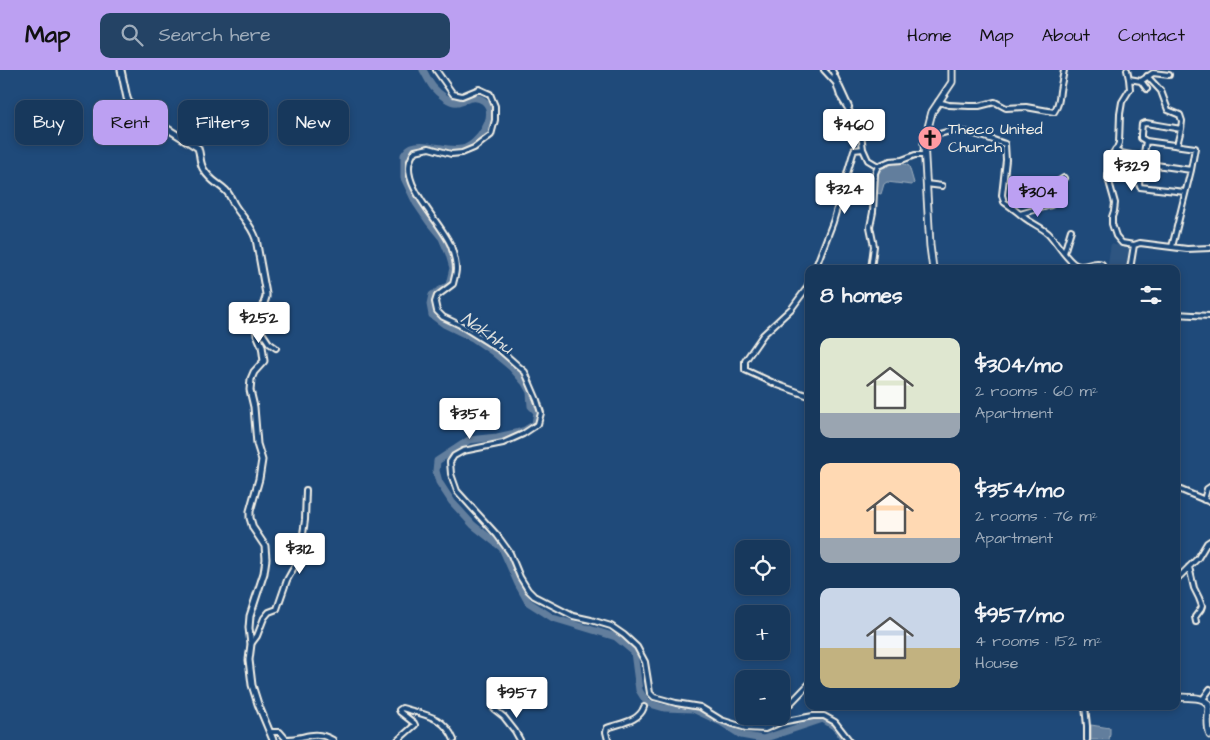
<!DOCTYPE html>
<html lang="en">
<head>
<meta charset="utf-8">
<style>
  body { margin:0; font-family:"Architects Daughter",sans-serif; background:#244365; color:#f1f3f6; height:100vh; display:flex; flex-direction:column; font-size:19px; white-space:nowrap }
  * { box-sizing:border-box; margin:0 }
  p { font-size:16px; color:#9eacbb }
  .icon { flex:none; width:28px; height:28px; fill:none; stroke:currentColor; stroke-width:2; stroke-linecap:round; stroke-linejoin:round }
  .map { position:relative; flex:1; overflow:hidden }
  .sheet { position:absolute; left:805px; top:195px; width:375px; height:445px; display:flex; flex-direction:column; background:#17385c; border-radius:10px; box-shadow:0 2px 8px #0003,0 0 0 1px #365272 }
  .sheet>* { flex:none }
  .guide { position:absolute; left:15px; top:30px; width:475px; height:45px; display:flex; gap:10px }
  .controls { position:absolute; left:735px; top:470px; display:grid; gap:10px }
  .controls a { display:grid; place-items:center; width:55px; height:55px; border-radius:10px; background:#17385c; box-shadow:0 2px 8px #0003,0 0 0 1px #365272; font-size:25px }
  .price { position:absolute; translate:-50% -42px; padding:0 11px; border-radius:5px; background:#fff; color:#222; font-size:16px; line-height:32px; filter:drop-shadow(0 1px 2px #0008) }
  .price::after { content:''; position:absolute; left:50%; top:30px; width:15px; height:11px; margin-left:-8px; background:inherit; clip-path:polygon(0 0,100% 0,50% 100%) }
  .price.on { background:#bca0f2; color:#111 }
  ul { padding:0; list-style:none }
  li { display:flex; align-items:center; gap:15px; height:125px; padding:0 15px }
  li span { display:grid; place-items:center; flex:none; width:140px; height:100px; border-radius:10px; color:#555 }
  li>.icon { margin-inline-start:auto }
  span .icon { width:60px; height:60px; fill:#fffc; stroke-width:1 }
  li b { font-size:21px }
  h2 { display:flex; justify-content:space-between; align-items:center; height:60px; padding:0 15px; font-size:21px }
  .chip { padding:0 18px; border-radius:10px; background:#17385c; box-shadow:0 2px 8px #0003,0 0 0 1px #365272; font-size:18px; line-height:45px }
  .chip.on { background:#bca0f2; color:#111 }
  header { display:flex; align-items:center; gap:30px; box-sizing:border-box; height:70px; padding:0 25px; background:#bca0f2; color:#111 }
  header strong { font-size:24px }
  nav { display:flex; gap:28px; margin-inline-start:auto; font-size:18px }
  .search { width:350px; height:45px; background:#244365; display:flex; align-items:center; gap:12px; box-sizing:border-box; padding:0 18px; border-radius:10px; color:#9eacbb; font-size:19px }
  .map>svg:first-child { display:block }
  .built { fill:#2d5581 }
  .water { fill:#627e9d; stroke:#9cacbb }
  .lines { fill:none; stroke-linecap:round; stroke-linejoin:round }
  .river { stroke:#627e9d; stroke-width:7 }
  .street-casing { stroke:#f4f1e8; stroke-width:8 }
  .secondary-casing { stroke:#f4f1e8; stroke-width:9 }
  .primary-casing { stroke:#f4f1e8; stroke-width:9 }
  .street { stroke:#1f4a7a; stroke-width:4 }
  .secondary { stroke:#1f4a7a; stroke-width:5 }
  .primary { stroke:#1f4a7a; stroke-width:5.5 }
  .labels { text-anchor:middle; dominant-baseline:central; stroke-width:5; stroke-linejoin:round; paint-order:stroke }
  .poi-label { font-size:16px; fill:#f4f1e8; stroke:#1f4a7a; text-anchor:start }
  .water-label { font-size:18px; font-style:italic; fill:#dee0dd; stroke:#1f4a7a }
</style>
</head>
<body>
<header>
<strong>Map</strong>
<div class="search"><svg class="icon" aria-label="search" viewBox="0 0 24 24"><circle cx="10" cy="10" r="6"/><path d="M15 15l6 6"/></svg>Search here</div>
<nav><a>Home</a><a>Map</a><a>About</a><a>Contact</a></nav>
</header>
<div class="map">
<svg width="1210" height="670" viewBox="0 0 1210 670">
  <rect width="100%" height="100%" fill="#1f4a7a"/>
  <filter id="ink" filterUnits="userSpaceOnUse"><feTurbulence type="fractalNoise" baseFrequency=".02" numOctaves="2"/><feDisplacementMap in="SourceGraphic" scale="10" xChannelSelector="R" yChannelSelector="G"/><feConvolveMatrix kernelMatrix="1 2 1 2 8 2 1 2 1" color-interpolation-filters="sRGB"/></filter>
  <g filter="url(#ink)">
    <!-- built -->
    <path class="built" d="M1111,174l20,4 -4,21h-20z"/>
    <!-- water -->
    <path class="water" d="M896,93h6l7,3 5,17 -2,2 -25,-3 -3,2 -3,10 -4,-1c-1,-18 0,-26 19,-30z
      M1091,655l19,3v6l-1,6h-18z"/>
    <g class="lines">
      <!-- river -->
      <path class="river" d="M423,0c3,5 6,12 10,17 5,6 18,17 25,15 9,-2 17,-8 26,-1 16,13 -6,45 -22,48 -16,3 -36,-7 -50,-2 -3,1 -6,5 -8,8v23l12,25 13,19 13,16 7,16 4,14 -4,17 -17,10 -2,9 2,11 12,9 29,14 19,13 19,16 14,16 5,9 1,14 6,6 -2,12 -10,6 -9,3 -19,4 -28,3 -32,21 -1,10 3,11 13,20 21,23 29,23 16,36 10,18 25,16 63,19 18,15 5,38 8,13 17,5 29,1 28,13 20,13 22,4 60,-20 14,9 7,12"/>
      <defs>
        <path id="street" d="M436,0l17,24 9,2 17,-7 11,5 5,12v14l-4,15 -17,13 -12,5 -11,1 -22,-6 -14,3c-2,3 -4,7 -5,10 -8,26 32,62 41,85 2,6 5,17 5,23 0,5 -2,10 -3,15l-16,12 -2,6 2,9 6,6 17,8 40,25 25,22 12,28 4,13 -3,11 -15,10 -20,9 -40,8 -9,5 -4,6 1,12 6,17 40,44 13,18 10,24 8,13 6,6 39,20 18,4 20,6 13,9 13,12 8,15 5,31 4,4 22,6 24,4 21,13 25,8 19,1 16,-7 32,-6h11l11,6 14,18
          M824,0l12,13 4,13 10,16 11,22 2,15 5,11 10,6 12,-5 12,-1 13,-5h10
          M832,0l17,37
          M1127,0l2,9 1,10 -8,13 -2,12 -1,29 -2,5 -7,9 -2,21 7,25 -1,8 -2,6v7l4,12 6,7 12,2
          M1147,6l14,15 7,19 12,5 2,6 -1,8
          M1129,9l12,2 12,-8 16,2
          M1141,11l6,8
          M938,32l11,3 20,1h10l16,-4 11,6 20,-1 28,5c5,-7 5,-13 6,-21 1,-7 3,-14 4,-21
          M926,65c10,2 16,-3 26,-4 16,-1 38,8 53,13l1,16 -4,35 2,7c8,5 14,11 21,16 8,6 16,9 23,15 8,8 19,28 28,32 9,4 17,-5 26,-1l1,5
          M1146,71l-7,42 1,4 45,5
          M1115,80l5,3 23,4
          M1142,93l49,7
          M926,114l16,2
          M1038,139l-6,-11 32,-20
          M1020,144l31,-9
          M1172,177l19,-77 4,-22 -49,-7 -5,-3v-4l1,-10 4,-1 35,6 -4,16
          M1064,183l7,-23
          M815,199l18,-47 21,-72 9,-1
          M871,199l3,-23 -4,-19 3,-15 2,-39 3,-7
          M1130,199l4,-24 6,-2 47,6 23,-1
          M809,213l-3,6 -14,19 -29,27 -18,26v9l33,15 31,11
          M1176,244l34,2
          M257,255l12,18 7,5
          M1176,418l34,14
          M1204,430l3,-11 3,-2
          M1189,497l5,21 5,10 3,8 -1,3 -6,8 1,5
          M1176,510l22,-22 9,-15 3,-2
          M251,574l6,-8 7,-18 5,-6 8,-3 10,-29 10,-18 3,-7 5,-35 1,-30
          M1203,629l7,-10
          M496,632l-2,4v3l10,8 11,14 5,9
          M1085,636l2,20v14
          M781,637l7,-1 21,-22
          M765,659l2,-13
          M270,662h10l6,7c20,0 26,-10 47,1
          M398,670l17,-15 -1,-2 -14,-11 -1,-2 3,-2c23,7 42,8 52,32
          M608,670l-2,-8 1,-4c13,-5 32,-6 37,-21"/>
        <path id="secondary" d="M121,0l6,28 3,7 68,43c3,8 1,15 6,22 7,11 12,12 20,19 6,4 7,11 11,17 7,11 17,20 21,33l10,55v3l-10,31 1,6 5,12 2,15 -10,11 -3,7 -1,11 4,17 3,37 5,16 -3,19 -9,32v7l3,10 12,18 1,13 -2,14 -14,43 -1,12 2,16 -2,16 3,25 6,19 15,36"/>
        <path id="primary" d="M933,199l-3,-23 -6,-103 8,-31 20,-30v-12
          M1176,627c9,1 31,-2 33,10 0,4 -1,9 -1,12 0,6 0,11 2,16"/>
      </defs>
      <!-- street casing -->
      <use href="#street" class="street-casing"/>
      <!-- secondary casing -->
      <use href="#secondary" class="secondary-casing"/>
      <!-- primary casing -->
      <use href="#primary" class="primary-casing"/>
      <!-- street -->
      <use href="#street" class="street"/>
      <!-- secondary -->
      <use href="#secondary" class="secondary"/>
      <!-- primary -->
      <use href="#primary" class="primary"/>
    </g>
  </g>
  <!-- icons -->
  <defs>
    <symbol id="church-disc" viewBox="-11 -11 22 22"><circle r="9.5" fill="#ff9aa2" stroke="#1f4a7a"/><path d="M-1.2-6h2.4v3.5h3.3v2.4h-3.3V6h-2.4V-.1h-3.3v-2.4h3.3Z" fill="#111"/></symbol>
  </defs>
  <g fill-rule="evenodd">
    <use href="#church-disc" x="916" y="54" width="28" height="28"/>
  </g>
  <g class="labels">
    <!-- poi labels -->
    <g class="poi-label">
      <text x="948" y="59">Theco United<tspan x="948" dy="18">Church</tspan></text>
    </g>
    <!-- water labels -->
    <g class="water-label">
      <text transform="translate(487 263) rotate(35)">Nakhhu</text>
    </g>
  </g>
</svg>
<div class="controls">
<a><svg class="icon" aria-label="locate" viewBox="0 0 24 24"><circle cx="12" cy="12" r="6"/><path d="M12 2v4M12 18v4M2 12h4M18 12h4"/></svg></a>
<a>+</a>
<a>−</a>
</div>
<b class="price" style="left:854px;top:81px">$460</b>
<b class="price" style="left:1132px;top:122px">$329</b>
<b class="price" style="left:845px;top:145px">$324</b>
<b class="price on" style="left:1038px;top:148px">$304</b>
<b class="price" style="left:259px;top:274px">$252</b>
<b class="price" style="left:470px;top:370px">$354</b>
<b class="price" style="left:300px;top:505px">$312</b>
<b class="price" style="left:517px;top:649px">$957</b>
<div class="guide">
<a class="chip">Buy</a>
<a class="chip on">Rent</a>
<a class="chip">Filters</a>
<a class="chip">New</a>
</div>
<section class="sheet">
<h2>8 homes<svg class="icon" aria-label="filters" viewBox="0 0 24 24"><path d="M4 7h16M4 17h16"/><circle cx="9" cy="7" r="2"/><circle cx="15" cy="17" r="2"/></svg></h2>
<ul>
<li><span style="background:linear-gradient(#dfe7d0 75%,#9aa5b1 0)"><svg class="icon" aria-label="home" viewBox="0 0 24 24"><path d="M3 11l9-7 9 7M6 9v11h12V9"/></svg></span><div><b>$304/mo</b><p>2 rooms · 60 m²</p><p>Apartment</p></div></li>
<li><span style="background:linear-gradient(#ffd9b3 75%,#9aa5b1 0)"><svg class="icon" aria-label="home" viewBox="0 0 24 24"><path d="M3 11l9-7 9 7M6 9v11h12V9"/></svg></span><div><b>$354/mo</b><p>2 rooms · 76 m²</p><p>Apartment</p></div></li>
<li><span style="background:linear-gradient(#c9d6e8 60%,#c2b280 0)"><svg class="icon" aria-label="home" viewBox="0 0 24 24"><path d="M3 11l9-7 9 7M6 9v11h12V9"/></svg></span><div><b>$957/mo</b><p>4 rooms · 152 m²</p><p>House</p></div></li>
</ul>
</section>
</div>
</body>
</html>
